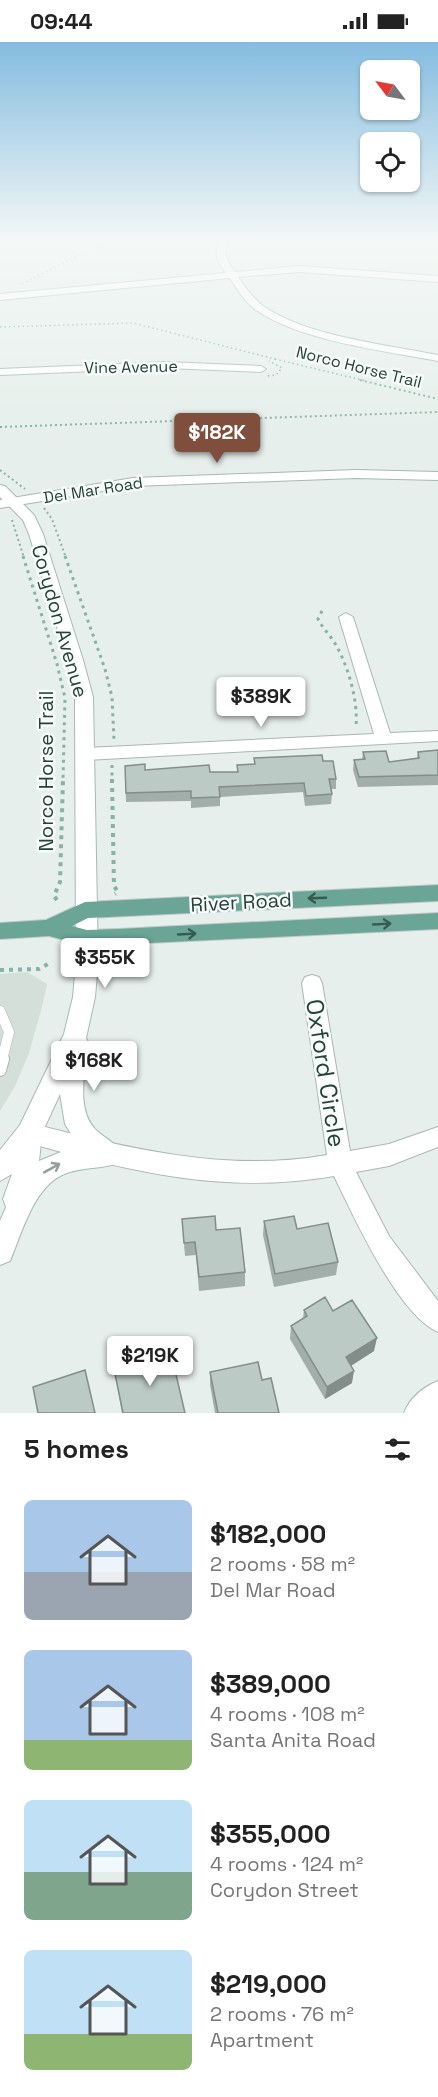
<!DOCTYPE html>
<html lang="en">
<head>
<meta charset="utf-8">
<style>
  body { margin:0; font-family:"Space Grotesk",sans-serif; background:#f6f6f6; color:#222; height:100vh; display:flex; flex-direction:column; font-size:22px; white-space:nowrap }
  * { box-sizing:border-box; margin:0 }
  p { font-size:20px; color:#767676 }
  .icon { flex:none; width:33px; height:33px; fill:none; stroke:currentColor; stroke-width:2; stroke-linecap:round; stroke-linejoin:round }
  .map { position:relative; height:1371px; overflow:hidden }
  .panel { display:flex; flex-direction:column; background:#fff; flex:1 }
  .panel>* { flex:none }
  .needle { width:39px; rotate:302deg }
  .buttons { position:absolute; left:360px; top:18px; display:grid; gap:12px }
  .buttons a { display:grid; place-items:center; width:60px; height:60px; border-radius:9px; background:#fff; box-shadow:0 2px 4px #0004; font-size:30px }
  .price { position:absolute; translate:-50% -51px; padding:0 14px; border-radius:6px; background:#fff; color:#222; font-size:20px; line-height:39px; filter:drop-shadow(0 2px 3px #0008) }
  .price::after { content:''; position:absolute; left:50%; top:36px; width:18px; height:14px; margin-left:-9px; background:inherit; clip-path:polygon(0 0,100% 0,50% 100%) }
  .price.current { background:#804e3d; color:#fff }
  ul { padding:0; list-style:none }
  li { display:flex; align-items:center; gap:18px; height:150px; padding:0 24px }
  li span { display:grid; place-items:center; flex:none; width:168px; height:120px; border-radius:9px; color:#555 }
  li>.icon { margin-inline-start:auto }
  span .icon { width:72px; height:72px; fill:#fffc; stroke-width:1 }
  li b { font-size:26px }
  h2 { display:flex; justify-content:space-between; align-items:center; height:72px; padding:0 24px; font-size:26px }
  .status { display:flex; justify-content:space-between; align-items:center; height:42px; padding:0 30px; background:#fff; direction:ltr }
  .status svg { height:16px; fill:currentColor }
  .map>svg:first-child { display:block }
  .built { fill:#d4dfda }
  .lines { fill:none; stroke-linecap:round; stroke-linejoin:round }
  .service-far1-casing { stroke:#a8b8b2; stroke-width:11 }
  .service-casing { stroke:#a8b8b2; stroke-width:14 }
  .minor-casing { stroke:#a8b8b2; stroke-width:2 }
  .secondary-casing { stroke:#a4bbb3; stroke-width:2 }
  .primary-casing { stroke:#c2cac8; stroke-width:2 }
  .path-far3 { stroke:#86b3a5; stroke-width:1.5; stroke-dasharray:1.5 3; stroke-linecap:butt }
  .path-far2 { stroke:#86b3a5; stroke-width:2; stroke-dasharray:2 3; stroke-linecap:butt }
  .path-far1 { stroke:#86b3a5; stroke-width:3; stroke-dasharray:3 4.5; stroke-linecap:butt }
  .path { stroke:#86b3a5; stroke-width:4; stroke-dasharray:4 5; stroke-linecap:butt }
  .service-far1 { stroke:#fff; stroke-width:10 }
  .service { stroke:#fff; stroke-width:12 }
  .minor { fill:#fff; fill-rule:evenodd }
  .secondary { fill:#fff; fill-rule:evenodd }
  .primary { fill:#6aa596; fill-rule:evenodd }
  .wall { fill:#a1aea9 }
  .shaded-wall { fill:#838d89 }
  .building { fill:#bbcac4; stroke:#838d89; stroke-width:1.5 }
  .oneway { stroke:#365b51 }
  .oneway2 { stroke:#92a09c }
  .labels { text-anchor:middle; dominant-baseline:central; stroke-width:5; stroke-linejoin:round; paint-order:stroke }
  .far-street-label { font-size:16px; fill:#24423a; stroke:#f7fbf9 }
  .street-label { font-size:20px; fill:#24423a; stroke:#f7fbf9 }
  .near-street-label { font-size:24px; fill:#24423a; stroke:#f7fbf9 }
</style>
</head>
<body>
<div class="status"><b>09:44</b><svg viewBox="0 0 49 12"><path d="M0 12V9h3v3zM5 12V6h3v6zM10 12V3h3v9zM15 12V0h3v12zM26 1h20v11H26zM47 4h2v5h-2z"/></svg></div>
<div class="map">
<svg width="438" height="1371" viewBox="0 0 438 1371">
  <rect width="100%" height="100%" fill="#e6efeb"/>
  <!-- built -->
  <path class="built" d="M27,930l20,12 -5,23 -13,46 -14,33 -15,25v-137z"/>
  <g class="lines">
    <defs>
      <path id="service-far1" d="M0,969l9,21 -7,28"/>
      <path id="service" d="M0,1028l3,-11"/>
      <path id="minor" d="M221,199h9c-9,12 -3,20 5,31l64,-6 139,10v6l-139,-10 -61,5c7,10 15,21 25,29 43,30 124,39 175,49v6c-53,-10 -138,-20 -182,-51 -11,-8 -19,-21 -26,-32l-230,22v-6l226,-21c-8,-11 -14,-20 -5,-32z
        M166,320l95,4 5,3 -5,3 -95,-4 -166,7v-6z
        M356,428l82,2v8l-82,-2 -223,8 -133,22v-8l133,-22z
        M346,571l7,4 37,116 48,-2v10l-352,19 -6,-2 -2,-4 2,-4 6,-2 288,-14 -35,-117z
        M312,933l7,2 3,6 28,168 39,-7 49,-17v20l-49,19 -33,6 33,64 49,65v31c-40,-17 -85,-117 -104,-156 -109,19 -201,-4 -305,-33l-8,-3 -4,-7 4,-7 8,-3c98,25 197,50 298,32l-25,-172 3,-6z
        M438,1339v32h-34c6,-15 19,-26 34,-32z"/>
      <path id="secondary" d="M0,443l5,1 29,29 9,19 40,126 10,37 5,265 -3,35 -9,41 2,4c-2,26 -13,66 7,87 10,10 21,13 27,26l-4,8c-16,6 -34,4 -51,10 -33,11 -45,60 -57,88l-10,4v-44l6,-14 -3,-8 9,-25 -12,7v-31l20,-25 44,-91 9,-37 3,-35 -1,-265 -8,-37 -38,-126 -6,-14 -23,-23zM60,1052l5,30 14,23 -18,5 -22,9 3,-28z"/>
      <path id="primary" d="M438,843v16l-350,17 -16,8 15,4 31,-1 320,-16v16l-351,17 -38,-10 -49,3v-16l46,-3 39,-18z"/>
    </defs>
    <!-- service-far1 casing -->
    <use href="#service-far1" class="service-far1-casing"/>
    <!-- service casing -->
    <use href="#service" class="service-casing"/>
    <!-- minor casing -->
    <use href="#minor" class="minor-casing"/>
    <!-- secondary casing -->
    <use href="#secondary" class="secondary-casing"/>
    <!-- primary casing -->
    <use href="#primary" class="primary-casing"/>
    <!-- path-far3 -->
    <path class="path-far3" d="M22,242l84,-43
      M0,285l133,-4 142,36 -1,3
      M275,317l91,22
      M268,334l8,-1 6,-7 -13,-7"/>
    <!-- path-far2 -->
    <path class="path-far2" d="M360,338l78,19
      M0,385l438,-15
      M0,428l25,19
      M44,466l8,11 14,39
      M12,478l12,38"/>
    <!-- path-far1 -->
    <path class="path-far1" d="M23,514l34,108 8,34 -2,82
      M65,514l40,113 7,28 2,43
      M322,569l-4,8c5,10 14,18 19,28 12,22 21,54 19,79
      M112,723v15"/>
    <!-- path -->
    <path class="path" d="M112,737l2,107 4,6 -3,2
      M57,858l-3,-4 6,-14 3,-103
      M0,928l39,-1 9,-5"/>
    <!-- service-far1 -->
    <use href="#service-far1" class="service-far1"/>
    <!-- service -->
    <use href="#service" class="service"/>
    <!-- minor -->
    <use href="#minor" class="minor"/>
    <!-- secondary -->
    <use href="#secondary" class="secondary"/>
    <!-- primary -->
    <use href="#primary" class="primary"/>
  </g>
  <!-- wall -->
  <path class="wall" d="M438,708v35l-80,2 -5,-17 1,-10h8l1,-8 26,10 28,-4 1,-6z
    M254,716l69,3 13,18v10h-5l1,5 -1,10 -26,2 -2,-14 -83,5v9l-29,2v-7l-65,1 -1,-36 20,4 65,2h27v-7l17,-1z
    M182,1177l34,11 29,42v14l-46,5 -3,-36 -11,1z
    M264,1179l33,8 41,33 -2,13 -62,12 -11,-52z
    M304,1268l29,1 41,40 -23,15 1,17 -27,16 -35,-60 1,-13 12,-8z
    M114,1327l71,44h-63z
    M210,1330l52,8 17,33h-64l-5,-28z"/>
  <!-- shaded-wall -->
  <path class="shaded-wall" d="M377,1296l-3,13 -30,19 2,-13z
    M354,1329l-2,12 -27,16 2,-12z"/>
  <!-- building -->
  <path class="building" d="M438,708v25l-79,2 -5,-17 11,-1 -2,-7 23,-1 3,11 30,-4 -1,-6z
    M322,713l1,6h10l3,18h-7l3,15 -26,2 -2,-13 -85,4 1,10 -29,1v-7l-65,2 -1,-27 20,-2v6l64,-5 1,7h28l-1,-7 18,-1 -1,-6z
    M215,1174l1,14 24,-2 5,44 -46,5 -4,-35 -11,1 -2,-24z
    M294,1174l3,13 31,-6 10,39 -63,12 -11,-53z
    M325,1255l8,14 19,-11 25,38 -31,19 8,14 -27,16 -36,-61 16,-10 -3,-6z
    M171,1311l14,60h-62l-9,-44z
    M258,1320l4,18 9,-2 8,35h-61l-8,-41z
    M85,1328l10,43h-57l-5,-26z"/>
  <!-- one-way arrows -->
  <defs><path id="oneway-shaft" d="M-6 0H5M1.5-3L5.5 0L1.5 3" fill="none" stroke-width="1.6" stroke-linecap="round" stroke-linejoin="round" transform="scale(1.5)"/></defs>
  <g class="oneway">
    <use href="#oneway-shaft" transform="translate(317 856) rotate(178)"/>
    <use href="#oneway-shaft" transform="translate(382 882) rotate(-3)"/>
    <use href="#oneway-shaft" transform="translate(187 892) rotate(-3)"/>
  </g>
  <use class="oneway2" href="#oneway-shaft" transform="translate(52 1126) rotate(-29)"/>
  <!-- sky -->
  <linearGradient id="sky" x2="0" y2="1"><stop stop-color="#84bce0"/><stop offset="0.51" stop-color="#f4f8f6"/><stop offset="1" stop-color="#f4f8f6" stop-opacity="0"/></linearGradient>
  <rect width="438" height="391" fill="url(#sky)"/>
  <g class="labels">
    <!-- far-street labels -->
    <g class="far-street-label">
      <text transform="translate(131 325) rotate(-1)">Vine Avenue</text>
      <text transform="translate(359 325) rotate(14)">Norco Horse Trail</text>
      <text transform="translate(93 448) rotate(-9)">Del Mar Road</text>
    </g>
    <!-- street labels -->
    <g class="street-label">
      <text transform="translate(60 579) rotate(74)">Corydon Avenue</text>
      <text transform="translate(46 729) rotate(-90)">Norco Horse Trail</text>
      <text transform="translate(241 860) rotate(-3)">River Road</text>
    </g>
    <!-- near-street labels -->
    <g class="near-street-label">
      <text transform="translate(326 1031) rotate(81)">Oxford Circle</text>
    </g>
  </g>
</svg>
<div class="buttons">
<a><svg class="needle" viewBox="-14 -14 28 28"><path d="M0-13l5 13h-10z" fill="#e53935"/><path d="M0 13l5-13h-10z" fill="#767676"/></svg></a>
<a><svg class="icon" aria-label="locate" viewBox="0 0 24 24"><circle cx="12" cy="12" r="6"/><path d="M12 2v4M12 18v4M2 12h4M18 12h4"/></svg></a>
</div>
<b class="price current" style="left:217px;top:422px">$182K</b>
<b class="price" style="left:261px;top:686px">$389K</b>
<b class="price" style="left:105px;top:947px">$355K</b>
<b class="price" style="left:94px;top:1050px">$168K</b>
<b class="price" style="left:150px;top:1345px">$219K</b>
</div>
<section class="panel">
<h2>5 homes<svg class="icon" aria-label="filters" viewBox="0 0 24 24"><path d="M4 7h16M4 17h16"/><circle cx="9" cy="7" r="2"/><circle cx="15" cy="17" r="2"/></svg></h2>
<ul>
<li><span style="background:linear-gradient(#a9c7e8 60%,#9aa5b1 0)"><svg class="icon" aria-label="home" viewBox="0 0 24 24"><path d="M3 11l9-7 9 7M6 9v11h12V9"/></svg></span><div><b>$182,000</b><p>2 rooms · 58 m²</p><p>Del Mar Road</p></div></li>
<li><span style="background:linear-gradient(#a9c7e8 75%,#8fb573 0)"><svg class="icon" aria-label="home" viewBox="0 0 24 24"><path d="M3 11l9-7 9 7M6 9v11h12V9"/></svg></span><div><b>$389,000</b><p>4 rooms · 108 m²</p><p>Santa Anita Road</p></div></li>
<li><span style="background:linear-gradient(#bfe0f5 60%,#7fa58c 0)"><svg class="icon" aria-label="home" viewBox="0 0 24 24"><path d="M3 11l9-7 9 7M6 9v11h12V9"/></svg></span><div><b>$355,000</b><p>4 rooms · 124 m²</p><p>Corydon Street</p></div></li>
<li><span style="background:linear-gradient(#bfe0f5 70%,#8fb573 0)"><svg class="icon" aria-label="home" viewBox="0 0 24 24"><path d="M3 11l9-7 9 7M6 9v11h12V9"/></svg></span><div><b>$219,000</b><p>2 rooms · 76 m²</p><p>Apartment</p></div></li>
</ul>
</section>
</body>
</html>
